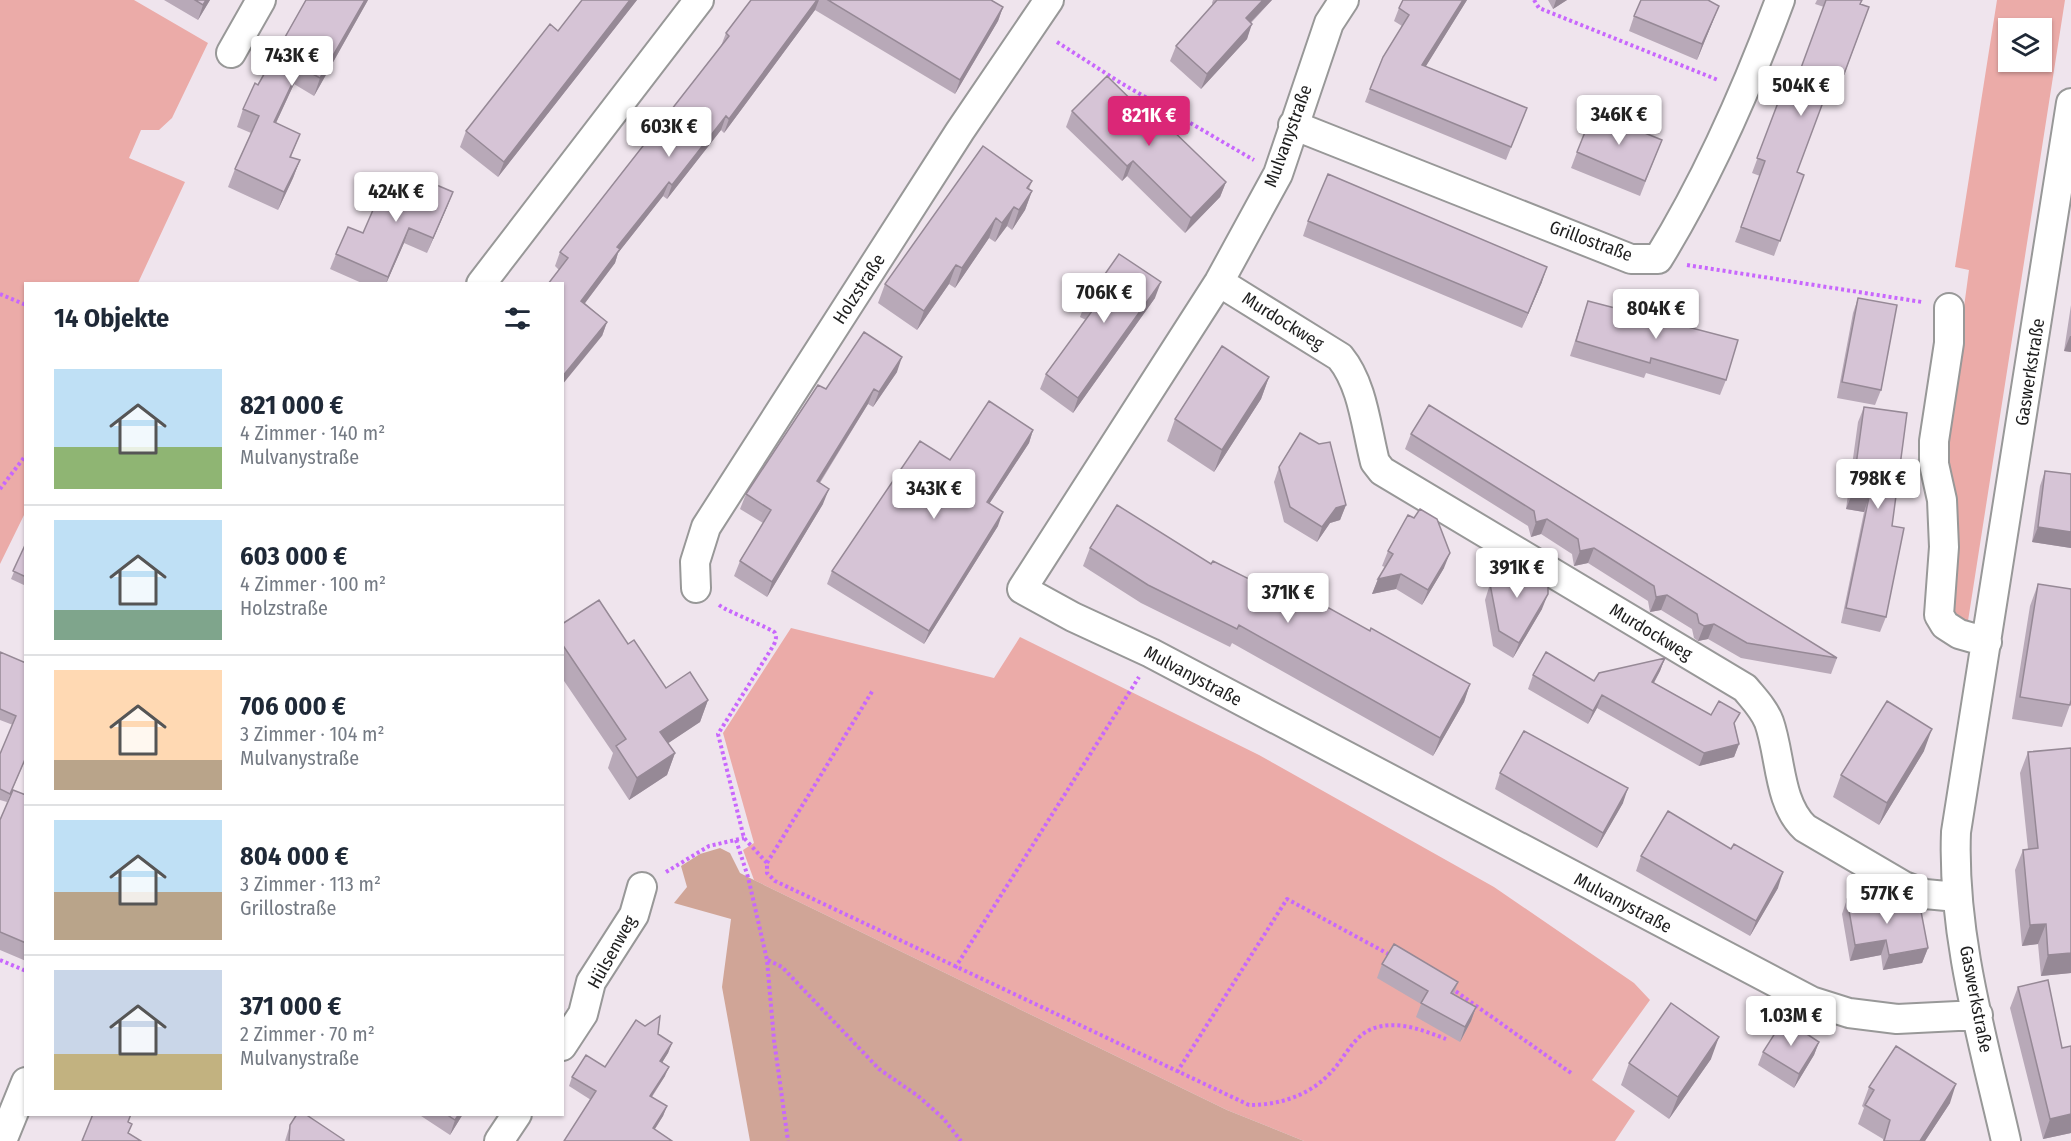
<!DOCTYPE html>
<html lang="de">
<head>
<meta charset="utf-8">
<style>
  body { margin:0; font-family:"Fira Sans Condensed",sans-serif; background:#f6f6f7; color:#1f2937; height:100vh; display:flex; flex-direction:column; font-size:22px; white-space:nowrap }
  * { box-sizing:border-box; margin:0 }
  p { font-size:20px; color:#747a83 }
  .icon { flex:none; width:33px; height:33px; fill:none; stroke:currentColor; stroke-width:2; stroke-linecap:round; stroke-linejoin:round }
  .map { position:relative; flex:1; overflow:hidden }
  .drawer { position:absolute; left:24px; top:282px; width:540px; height:834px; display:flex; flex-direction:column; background:#fff; border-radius:0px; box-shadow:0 2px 4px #0004 }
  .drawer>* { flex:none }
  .fabs { position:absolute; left:1998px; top:18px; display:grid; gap:12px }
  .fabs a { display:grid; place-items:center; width:54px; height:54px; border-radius:0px; background:#fff; box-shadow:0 2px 4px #0004; font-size:30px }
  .price { position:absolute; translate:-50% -51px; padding:0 14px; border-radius:6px; background:#fff; color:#222; font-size:20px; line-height:39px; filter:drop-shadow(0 2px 3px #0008) }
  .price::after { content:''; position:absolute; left:50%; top:36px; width:18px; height:14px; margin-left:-9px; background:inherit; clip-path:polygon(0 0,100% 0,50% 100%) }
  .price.current { background:#db2777; color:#fff }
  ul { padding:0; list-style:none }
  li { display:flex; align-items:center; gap:18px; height:150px; padding:0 30px }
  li+li { border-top:2px solid #e0e1e3 }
  li span { display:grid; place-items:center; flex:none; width:168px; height:120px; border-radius:0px; color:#555 }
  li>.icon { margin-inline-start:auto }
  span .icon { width:72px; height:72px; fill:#fffc; stroke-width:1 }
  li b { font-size:26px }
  h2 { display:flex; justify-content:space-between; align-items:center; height:72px; padding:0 30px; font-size:26px }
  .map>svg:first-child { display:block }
  .grass { fill:#ebaba8; fill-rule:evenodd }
  .forest { fill:#d0a597 }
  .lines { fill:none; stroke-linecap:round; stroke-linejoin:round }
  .street-casing { stroke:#989898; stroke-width:32 }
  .path { stroke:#c867fd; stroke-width:4; stroke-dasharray:3 3; stroke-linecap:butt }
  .street { stroke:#fff; stroke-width:28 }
  .wall { fill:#b8a9b8 }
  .shaded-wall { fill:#968996 }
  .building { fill:#d6c4d6; stroke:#968996; stroke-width:1.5 }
  .labels { text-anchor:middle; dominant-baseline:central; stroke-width:4.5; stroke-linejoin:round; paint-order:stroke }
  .street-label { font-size:18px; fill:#1e1e1e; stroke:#fff }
</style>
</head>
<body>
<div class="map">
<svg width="2071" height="1141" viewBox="0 0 2071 1141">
  <rect width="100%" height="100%" fill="#efe4ed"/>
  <!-- grass -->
  <path class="grass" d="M0,0h134l74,43 -36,75 -13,12h-18l-12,28 56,24 -47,101 -112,1 -1,229 -25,51z
    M1997,0h68l-97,621 -4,3 -18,-19 -4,-136 27,-199 -14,-3zM2008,28h34v34h-34z
    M791,628l203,50 26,-41 239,118 235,132 140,96 16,17 -58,80 43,31 -20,30h-311l-77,-31 -473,-230 -11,-30 11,-7 -31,-110z"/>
  <!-- forest -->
  <path class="forest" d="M720,848l10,5 10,20 14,7 473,230 77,31h-554l-28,-154 9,-68 -57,-16 13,-16 -6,-21 19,-12z"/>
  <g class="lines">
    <defs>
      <path id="street" d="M1344,0l-15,23 -51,151 -59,108 -197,307 51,28 78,36 660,348 38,12 48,6 81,-4
        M231,53l30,-53
        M1293,125l338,134h27c50,-81 89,-170 122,-259
        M1219,282l121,75c23,28 26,70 35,105l7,9 363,217c9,11 19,21 24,34 12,34 9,81 36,106l99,58 21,8 32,3
        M481,284l218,-284
        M1949,308v35l-15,98v23l8,36 2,47 -5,68 6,10 14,9 28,8
        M696,588l-1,-26 11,-35 254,-396 89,-131
        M562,1046l21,-32 8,-32 43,-67 8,-28
        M2,1141l24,-59
        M499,1141l18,-27
        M2006,1141c-23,-101 -54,-205 -50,-309l115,-729"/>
    </defs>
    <!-- street casing -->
    <use href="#street" class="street-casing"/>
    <!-- path -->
    <path class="path" d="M1534,0l5,8 179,72
      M1057,42l64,41 133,77
      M1687,265l235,37
      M0,294l26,11
      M0,489l26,-34
      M719,605c9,7 54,24 56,28 3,7 -2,13 -5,18l-52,83 26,104 23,25v10l8,8 474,224c35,0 67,-12 89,-41 11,-15 21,-33 40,-37 23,-6 47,4 68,12
      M736,840l12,37 19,83 7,80 14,101
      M767,863l106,-173
      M666,872l43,-26 35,-8
      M0,960l26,11
      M768,960l14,7 97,102 39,27 25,22 18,23
      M955,968l184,-291
      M1451,988l120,85
      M1177,1072l110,-173 105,57"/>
    <!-- street -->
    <use href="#street" class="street"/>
  </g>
  <!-- wall -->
  <path class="wall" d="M164,0h46l-12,20z
    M306,0h62l-54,96 -20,-12 -18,39 24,11 -9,23 9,3 -7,18 -15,32 -50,-23 7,-18 16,-36 -14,-6 6,-18z
    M582,0h55l-139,177 -38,-30 6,-16 92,-100z
    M751,0h240l12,7 -5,14 -43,73 -140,-84 -91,123 -3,-3 -54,69 -4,-3 -45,57 -3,10 -30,40 22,19 -5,14 -43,-66 -4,-4 5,-14 161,-206 5,-13z
    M1213,0h59l-21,23 -4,16 -46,50 -31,-28 6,-15 37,-41 -1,-2z
    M1403,0h64l-42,67 102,41 -21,52 -141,-58 5,-13 32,-63 -8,-5 5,-13z
    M1548,0h19l-14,9z
    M1817,0h45l-2,4 9,3 -30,82 -10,-3 -32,86 7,3 -30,81 -39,-14 25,-66 -8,-3 30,-81 9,3 33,-88 -9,-3z
    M1634,16l79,5 -16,39 -68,-29z
    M1072,111l90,19 64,52 -6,15 -35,36 -58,-57 -5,5 -56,-54z
    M1662,140l-22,56 -69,-28 6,-16z
    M1032,181l-3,8 3,2 -7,19 -13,20 -5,-4 -12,16 -6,-4 -34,50 -6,-4 -32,46 -39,-27 7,-19z
    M410,182l43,10 -6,15 -20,46 -23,-10 -18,41h-22l-34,-15 6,-15 27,-21 26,-43z
    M1308,221l234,61 -20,46 -219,-92z
    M1155,298l-82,115 -33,-24 6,-15 40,-54 -6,-3 6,-16z
    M1858,298l23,92 -6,15 -38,-7 16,-85z
    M1588,301l138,79 -6,15 -74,-22 -2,5 -74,-22z
    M2071,305v47l-7,-1z
    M897,372l-24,35 -5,-3 -48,79 3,21 -56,93 -33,-21 6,-15 23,-38 -23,-14 6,-15 80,-105z
    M1269,377l-8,22 -47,73 -47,-31 8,-22z
    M1864,407l28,119 -6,91 -6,15 -39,-9 23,-111 -18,-3 12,-87z
    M1033,430l-4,13 -40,61 9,22 -74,118 -97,-60 5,-13 118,-111z
    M1411,434l426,224 -6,16 -90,-16 -33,-19 -10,2 -4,-3 -2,-9 -31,-19 -11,2 -2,-11 -60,-38 -14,3 -2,-12 -31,-20 -10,3 -3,-11 -123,-77z
    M1279,467l67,38 -6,15 -10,3 -13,19 -33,-20 -10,-40z
    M2045,471l26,3v74l-39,-6 8,-56z
    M26,543v43l-15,-7z
    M1090,548l121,16 76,34 83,33 100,53 -6,18 -31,54 -201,-113 -2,4 -89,-44 -58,-37z
    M1388,551l56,17 -22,37 -26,-16 -24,5 6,-15 7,-12 -3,-1z
    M1490,584l52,25 -29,49 -20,-12 -8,-46z
    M2038,584l32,121 -8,22 -50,-8 18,-113z
    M562,624l66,20 38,44 42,12 -8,22 -32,21 7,10 -8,22 -38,25 -21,-32 5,-15 -51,-75z
    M0,652l26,11v95l-19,44 -7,-2v-46l13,-29 -13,-5z
    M1665,658l-5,13 -6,12 57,32 24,11 4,18 -5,13 -35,9 -102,-58 -9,16 -60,-35 5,-14 61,6z
    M2071,748v225l-30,3 -3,-32 -16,2 -7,-76 8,-20 5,-1 -8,-76 8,-21z
    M1924,751l-45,74 -46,-28 8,-22z
    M1500,773l123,30 -26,45 -102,-59z
    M26,795v166l-26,-11v-130z
    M1641,856l137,32 -28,48 -114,-65z
    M1847,899l34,13 47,36 -6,15 -39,7 -2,-15 -31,6 -8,-47z
    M1382,964l76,18 -4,12 22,13 -5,14 -11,21 -44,-25 5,-13 -44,-26z
    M2018,987l53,146 -28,6 -33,-131z
    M658,1034l14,9 -4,10 -6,9 3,14 -13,21 15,9 -4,10 -8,13 -64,-29 -22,-14 3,-9 33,-10z
    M1819,1042l-5,13 -20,33 -36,-23 5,-13z
    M1711,1059l-42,60 -48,-34 8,-22z
    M1869,1087l81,16 -25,38h-42v-2l-25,-15 6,-16 -2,-2z
    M418,1114h45l-13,21z
    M290,1125l53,16h-58z"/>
  <!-- shaded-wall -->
  <path class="shaded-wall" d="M206,0h4l-12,20 5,-15z
    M365,0h3l-54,96 6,-18z
    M630,0h7l-139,177 6,-15z
    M817,0h2l-4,10 -91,123 5,-14z
    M1263,0h9l-32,33 6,-15z
    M1463,0h4l-49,79 4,-14z
    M1556,0h11l-14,9z
    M1719,6l-6,15 -16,39 5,-16z
    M1003,7l-5,14 -43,73 5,-14z
    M1252,24l-5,15 -46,50 6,-15z
    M300,67l-6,17 -26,56 6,-18z
    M726,116l-5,14 -54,69 5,-14z
    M300,160l-7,18 -15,32 6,-18z
    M1133,161l-6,15 -5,5 5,-15z
    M669,182l-6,14 -45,57 -3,10 -39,52 5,-14 36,-54z
    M1226,182l-6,15 -35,36 6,-15z
    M1032,191l-7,19 -13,20 7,-20z
    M453,192l-6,15 -20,46 6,-15z
    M1014,207l-7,19 -12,16 7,-19z
    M996,218l-7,20 -34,50 7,-20z
    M409,228l-5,15 -18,41 2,-7z
    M956,265l-7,19 -32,46 7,-19z
    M1547,267l-5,15 -20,46 6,-15z
    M1161,282l-6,16 -82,115 5,-15z
    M607,322l-5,14 -40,49v-8z
    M2070,336h1v16l-7,-1z
    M902,357l-5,15 -24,35 6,-15z
    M1269,377l-8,22 -47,73 8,-22z
    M874,389l-6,15 -57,92 6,-15z
    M1033,430l-4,13 -47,72 5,-13z
    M829,489l-6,15 -56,93 5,-15z
    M1852,494l17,3 -5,15 -18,-3z
    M1346,505l-6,15 -10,3 -13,19 5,-15 14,-19z
    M1003,512l-5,14 -74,118 5,-13z
    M1547,519l-6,15 -10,3 5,-15z
    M2038,527l33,5v16l-39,-6z
    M1594,548l-6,15 -14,3 6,-15z
    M1450,553l-6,15 -22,37 6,-15z
    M1401,574l-5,15 -24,5 6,-15z
    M1548,594l-6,15 -29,49 6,-15z
    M1667,595l-6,15 -11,2 6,-15z
    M1714,624l-6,15 -10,2 6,-15z
    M1665,658l-5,13 -13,24 5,-13z
    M1470,684l-6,18 -31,54 7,-18z
    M1602,695l-5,13 -9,16 5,-13z
    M708,700l-8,22 -48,32 8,-22z
    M1932,729l-8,22 -45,74 8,-22z
    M1739,744l-5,13 -35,9 5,-13z
    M675,753l-8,22 -38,25 8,-22z
    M1628,788l-5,15 -26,45 6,-15z
    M1783,872l-5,16 -28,48 6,-15z
    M2046,924l-8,20 -16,2 8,-21z
    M1886,940l-5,15 -31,6 5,-16z
    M1928,948l-6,15 -39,7 6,-15z
    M2071,953v20l-30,3 7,-21z
    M1476,1007l-5,14 -11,21 5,-15z
    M1719,1037l-8,22 -42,60 9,-22z
    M1819,1042l-5,13 -20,33 5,-14z
    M672,1043l-4,10 -11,18 3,-10z
    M669,1067l-4,9 -19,29 4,-9z
    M1956,1084l-6,19 -25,38h-5z
    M667,1106l-4,10 -14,22 4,-10z
    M459,1114h4l-13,21 5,-15z
    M2071,1114v19l-28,6 7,-20z"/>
  <!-- building -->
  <path class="building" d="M195,0h11l-3,5z
    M306,0h59l-45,78 -20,-11 -26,55 26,12 -10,23 10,3 -16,32 -49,-23 24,-53 -16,-7 12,-26 3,2z
    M582,0h48l-126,162 -38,-31 84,-107 8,7z
    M751,0h66l-88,119 -3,-3 -54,69 -3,-3 -52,65 3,2 -39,52 26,21 -45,55v-93h-14l20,-26 -8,-6 169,-216 -3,-3z
    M828,0h163l12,7 -43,73z
    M1217,0h46l-17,18 6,6 -45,50 -31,-28z
    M1403,0h60l-41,65 105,43 -16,39 -141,-58 13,-32 26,-42 -10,-7z
    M1641,0h67l11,6 -17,38 -68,-28z
    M1826,0h36l-2,4 9,3 -25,67 -9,-4 -38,102 7,3 -24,66 -39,-14 24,-66 -8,-3 25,-66 9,3z
    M1107,76l55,54 5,-5 59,57 -35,36 -58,-57 -6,5 -55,-55z
    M1593,112l69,28 -17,41 -68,-29z
    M983,146l49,35 -5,7 5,3 -13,19 -5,-3 -12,16 -6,-5 -34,50 -6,-3 -32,46 -39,-27z
    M1328,174l219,93 -19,46 -220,-92z
    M395,175l15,7 3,-7 40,17 -20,46 -24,-10 -21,49 -52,-23 12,-27 15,6 20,-46 6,3z
    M1119,254l42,28 -83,116 -32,-24 49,-67 -9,-6z
    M1858,298l39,7 -16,85 -39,-8z
    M1588,301l150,39 -12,40 -75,-22 -1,5 -74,-22z
    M864,332l38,25 -23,35 -5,-3 -57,92 12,8 -57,93 -32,-21 31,-51 -25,-16 72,-109 8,4z
    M1222,346l47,31 -47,73 -47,-31z
    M989,401l44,29 -46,72 16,10 -74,119 -97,-60 88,-130 30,19z
    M1429,405l408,253 -90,-15 -33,-19 -10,2 -5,-3 -2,-9 -30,-19 -11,2 -2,-11 -49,-31 -11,-7 -14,3 -2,-12 -31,-20 -11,3 -2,-11 -123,-77z
    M1864,407l43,6 -15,113 12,2 -18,89 -40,-9 23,-111 -17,-3z
    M1300,433l19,11 11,-2 16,63 -10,3 -14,19 -32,-20 -11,-40z
    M2045,471l26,3v58l-33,-5z
    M1117,505l94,59 2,-3 74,37 6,-10 77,43 1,-3 99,56 -30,54 -201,-113 -2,4 -89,-44 -58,-37z
    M1420,509l17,10 13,34 -22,37 -27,-16 -23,5 15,-25 -5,-3 20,-36 6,3z
    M26,543v34l-13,-6z
    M1505,559l43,25v10l-29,49 -20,-12 -9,-47z
    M2038,584l33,5v111l-1,5 -50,-8z
    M599,600l29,44 6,-4 32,48 24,-16 18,28 -48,32 15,21 -38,25 -21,-32 10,-7 -64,-95v-20z
    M0,652l26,11v94l-16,37 -10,-5v-35l16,-38 -16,-7z
    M1546,652l48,29 5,-8 66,-15 -13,24 59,33 8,-14 21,12 -6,10 5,21 -35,9 -102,-58 -9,16 -60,-36z
    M1887,701l45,28 -45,74 -46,-28z
    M1524,731l104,57 -25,45 -103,-60z
    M2071,748v205l-23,2 -2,-31 -16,1 -7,-75 15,-2 -10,-96z
    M13,790l13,5v148l-26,-11v-112z
    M1668,811l63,38 3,-5 49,28 -27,49 -115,-65z
    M1878,894l3,18 39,-6 8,42 -39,7 -3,-15 -31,5 -8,-46z
    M1394,944l64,38 -7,11 25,14 -11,20 -44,-24 7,-12 -46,-27z
    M2048,980l14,68 9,-2v68l-21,5 -32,-132z
    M1671,1003l48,34 -41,60 -49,-34z
    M660,1016l-2,18 14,9 -12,18 9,6 -19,29 17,10 -14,22 19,13h-108l32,-50 -24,-14 14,-22 19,12 31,-47 9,6z
    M1784,1019l35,23 -20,32 -36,-22z
    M1896,1046l60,38 -36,57h-36l6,-21 -25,-15 9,-15 -5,-3z
    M93,1114h38l-3,8 4,2 -4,9 13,8h-59z
    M297,1114h8l39,26 -1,1h-54l1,-16z
    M446,1114h13l-4,6z"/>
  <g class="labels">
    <!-- street labels -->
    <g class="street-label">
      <text transform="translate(1288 136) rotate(-70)">Mulvanystraße</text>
      <text transform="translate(1591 241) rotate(20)">Grillostraße</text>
      <text transform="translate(859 289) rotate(-57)">Holzstraße</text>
      <text transform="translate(1283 321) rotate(32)">Murdockweg</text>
      <text transform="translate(2030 372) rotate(-81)">Gaswerkstraße</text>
      <text transform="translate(1651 632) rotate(31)">Murdockweg</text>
      <text transform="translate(1193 676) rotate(28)">Mulvanystraße</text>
      <text transform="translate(1623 903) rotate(28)">Mulvanystraße</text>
      <text transform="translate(612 952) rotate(-61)">Hülsenweg</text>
      <text transform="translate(1976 999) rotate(79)">Gaswerkstraße</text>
    </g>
  </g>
</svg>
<div class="fabs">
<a><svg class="icon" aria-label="layers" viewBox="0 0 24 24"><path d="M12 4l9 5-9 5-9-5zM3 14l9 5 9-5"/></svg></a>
</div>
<b class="price" style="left:292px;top:87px">743K €</b>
<b class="price" style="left:1801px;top:117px">504K €</b>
<b class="price" style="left:1619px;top:146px">346K €</b>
<b class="price current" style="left:1149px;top:147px">821K €</b>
<b class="price" style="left:669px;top:158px">603K €</b>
<b class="price" style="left:396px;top:223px">424K €</b>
<b class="price" style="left:1104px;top:324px">706K €</b>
<b class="price" style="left:1656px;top:340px">804K €</b>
<b class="price" style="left:1878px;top:510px">798K €</b>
<b class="price" style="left:934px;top:520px">343K €</b>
<b class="price" style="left:1517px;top:599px">391K €</b>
<b class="price" style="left:1288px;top:624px">371K €</b>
<b class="price" style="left:1887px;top:925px">577K €</b>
<b class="price" style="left:1791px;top:1047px">1.03M €</b>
<section class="drawer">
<h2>14 Objekte<svg class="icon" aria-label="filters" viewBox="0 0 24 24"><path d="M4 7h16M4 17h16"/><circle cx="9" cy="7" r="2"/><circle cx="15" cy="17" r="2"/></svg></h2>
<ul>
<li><span style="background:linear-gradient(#bfe0f5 65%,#8fb573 0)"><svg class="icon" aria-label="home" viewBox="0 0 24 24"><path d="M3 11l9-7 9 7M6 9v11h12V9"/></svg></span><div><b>821 000 €</b><p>4 Zimmer · 140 m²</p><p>Mulvanystraße</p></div></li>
<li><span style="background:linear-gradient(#bfe0f5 75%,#7fa58c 0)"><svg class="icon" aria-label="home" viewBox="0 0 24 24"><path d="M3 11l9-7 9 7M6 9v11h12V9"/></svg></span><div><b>603 000 €</b><p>4 Zimmer · 100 m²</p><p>Holzstraße</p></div></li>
<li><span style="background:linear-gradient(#ffd9b3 75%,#b9a48a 0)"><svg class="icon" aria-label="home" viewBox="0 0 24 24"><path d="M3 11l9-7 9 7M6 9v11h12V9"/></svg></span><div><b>706 000 €</b><p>3 Zimmer · 104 m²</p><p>Mulvanystraße</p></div></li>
<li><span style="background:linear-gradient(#bfe0f5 60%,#b9a48a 0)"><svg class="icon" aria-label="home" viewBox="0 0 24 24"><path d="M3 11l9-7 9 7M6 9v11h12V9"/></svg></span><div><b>804 000 €</b><p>3 Zimmer · 113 m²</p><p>Grillostraße</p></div></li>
<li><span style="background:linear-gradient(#c9d6e8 70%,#c2b280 0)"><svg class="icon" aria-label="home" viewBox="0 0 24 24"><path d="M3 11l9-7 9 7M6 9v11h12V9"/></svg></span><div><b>371 000 €</b><p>2 Zimmer · 70 m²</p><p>Mulvanystraße</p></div></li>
</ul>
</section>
</div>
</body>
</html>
